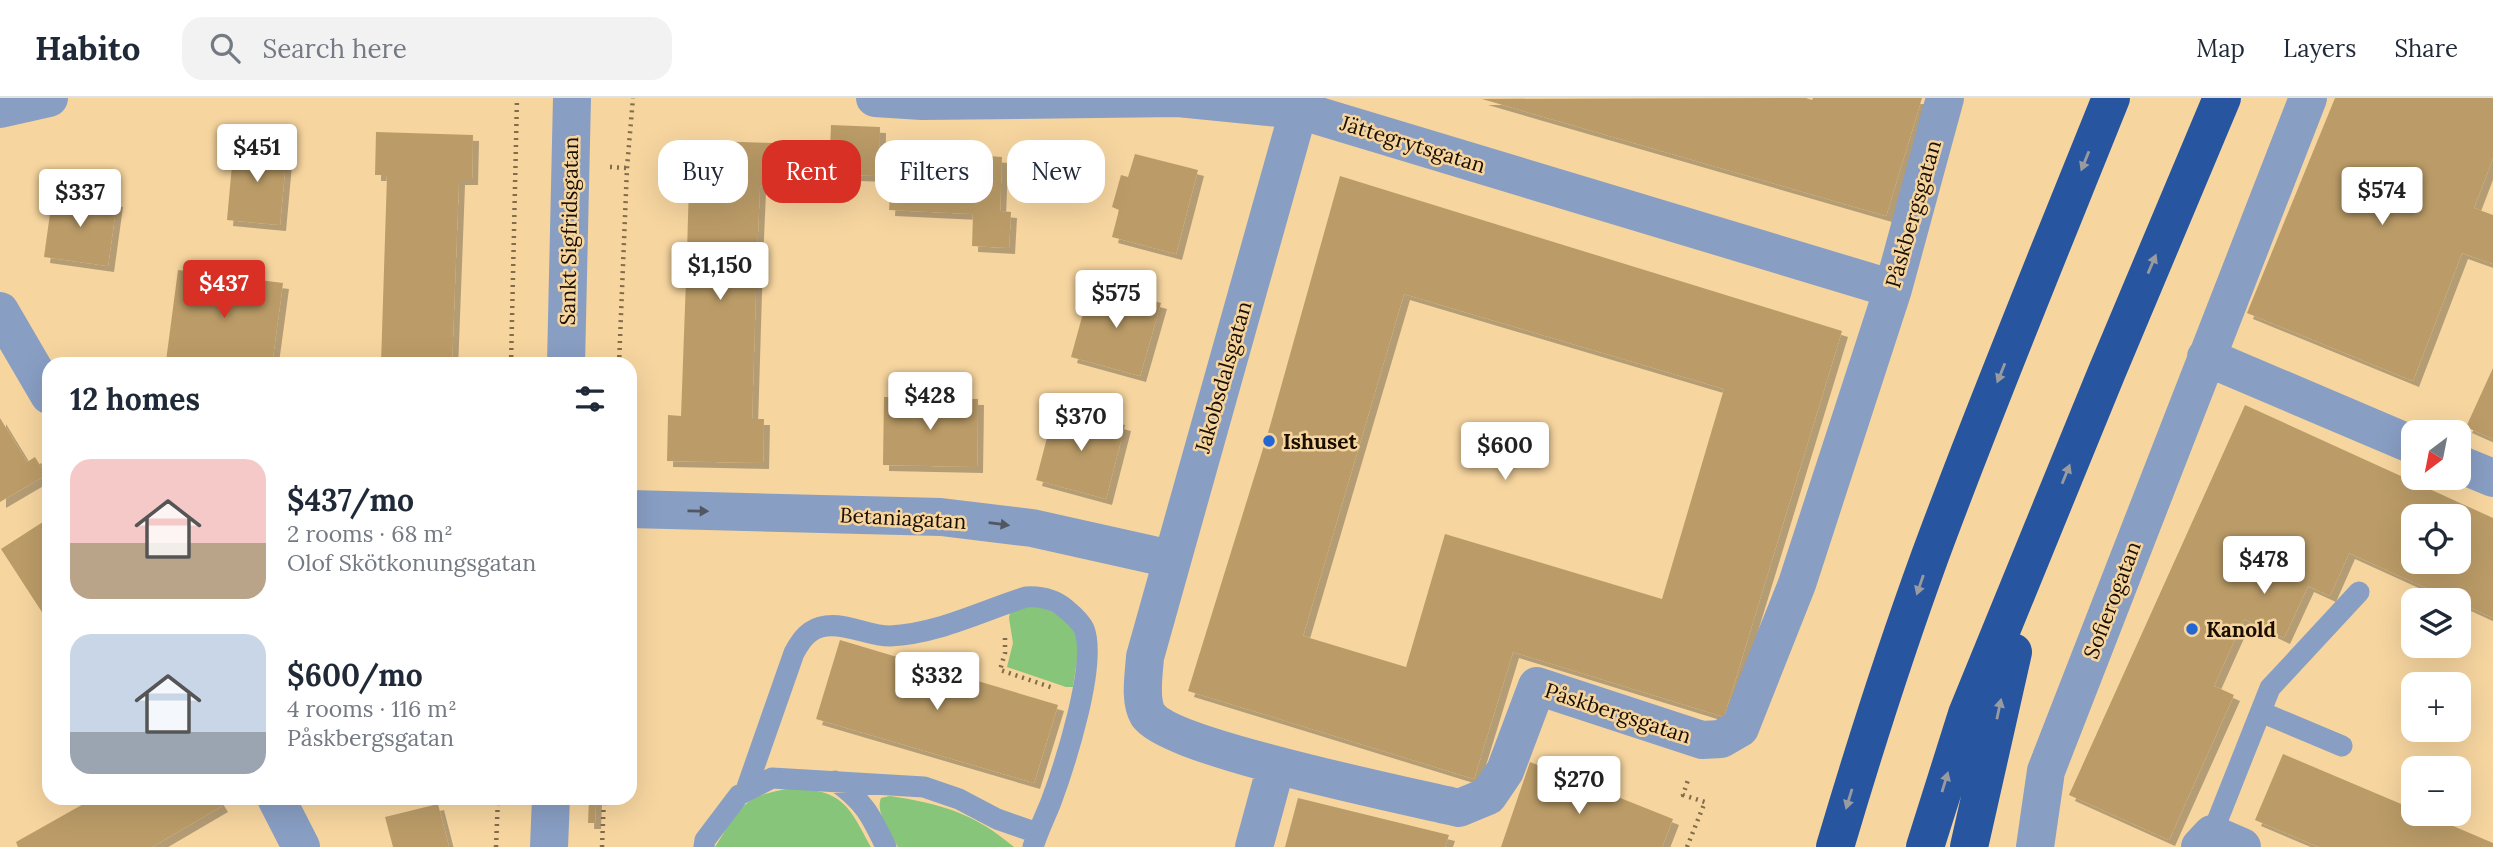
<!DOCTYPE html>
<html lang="en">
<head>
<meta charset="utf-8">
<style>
  body { margin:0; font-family:Lora,serif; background:#f2f2f3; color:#1f2937; height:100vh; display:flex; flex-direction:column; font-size:26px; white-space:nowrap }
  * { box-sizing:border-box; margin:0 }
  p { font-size:23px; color:#747a83 }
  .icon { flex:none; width:38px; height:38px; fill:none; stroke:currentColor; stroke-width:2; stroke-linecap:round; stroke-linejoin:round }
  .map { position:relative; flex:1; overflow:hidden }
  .sheet { position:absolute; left:42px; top:259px; width:595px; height:448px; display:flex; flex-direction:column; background:#fff; border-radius:21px; box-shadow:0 7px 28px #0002 }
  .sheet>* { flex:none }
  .banner { position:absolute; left:658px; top:42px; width:665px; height:63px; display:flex; gap:14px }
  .needle { width:46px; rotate:212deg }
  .buttons { position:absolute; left:2401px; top:322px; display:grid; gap:14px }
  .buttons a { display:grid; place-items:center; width:70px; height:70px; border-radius:14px; background:#fff; box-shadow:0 7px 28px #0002; font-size:35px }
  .price { position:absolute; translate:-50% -60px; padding:0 16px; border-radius:7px; background:#fff; color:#222; font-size:23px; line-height:46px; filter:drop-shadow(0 2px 4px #0008) }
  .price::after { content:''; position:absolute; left:50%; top:42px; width:21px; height:16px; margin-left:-10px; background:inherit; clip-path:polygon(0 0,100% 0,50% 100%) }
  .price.current { background:#d93025; color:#fff }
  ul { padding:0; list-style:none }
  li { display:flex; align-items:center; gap:21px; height:175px; padding:0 28px }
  li span { display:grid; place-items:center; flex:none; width:196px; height:140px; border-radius:21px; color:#555 }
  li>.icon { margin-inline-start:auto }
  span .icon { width:84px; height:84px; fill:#fffc; stroke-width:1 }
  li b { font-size:30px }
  h2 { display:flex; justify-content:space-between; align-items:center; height:84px; padding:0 28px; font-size:30px }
  .pill { padding:0 24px; border-radius:21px; background:#fff; box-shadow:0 7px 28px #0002; font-size:24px; line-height:63px }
  .pill.current { background:#d93025; color:#fff }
  header { display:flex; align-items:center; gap:42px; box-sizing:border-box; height:98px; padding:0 35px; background:#fff; border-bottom:2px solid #e0e1e3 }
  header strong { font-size:33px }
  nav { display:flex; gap:38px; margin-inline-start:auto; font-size:24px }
  .search { width:490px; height:63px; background:#f2f2f3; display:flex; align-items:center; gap:18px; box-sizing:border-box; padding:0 24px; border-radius:21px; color:#747a83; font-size:26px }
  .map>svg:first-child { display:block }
  .green { fill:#87c57a }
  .building { fill:#bb9c67; fill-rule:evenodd; filter:url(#shadow) }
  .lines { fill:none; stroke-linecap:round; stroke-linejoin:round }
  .path { stroke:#816c4b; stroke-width:4.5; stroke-dasharray:2 5; stroke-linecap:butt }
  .service { stroke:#889ec3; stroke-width:21 }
  .minor { stroke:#889ec3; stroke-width:38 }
  .tertiary { stroke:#889ec3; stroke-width:38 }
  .motorway { stroke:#2855a0; stroke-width:38 }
  .oneway { fill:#999b9f }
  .oneway2 { fill:#505662 }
  .poi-dot { fill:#2466d2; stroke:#f6d59f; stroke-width:2.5 }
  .labels { text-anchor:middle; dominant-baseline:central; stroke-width:5; stroke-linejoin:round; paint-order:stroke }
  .street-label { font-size:21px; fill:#190e00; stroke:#f6d59f }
  .poi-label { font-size:21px; font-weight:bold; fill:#190e00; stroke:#f6d59f; text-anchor:start }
</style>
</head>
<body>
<header>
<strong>Habito</strong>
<div class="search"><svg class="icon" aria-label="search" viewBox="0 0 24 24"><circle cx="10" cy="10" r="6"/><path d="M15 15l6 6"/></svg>Search here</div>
<nav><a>Map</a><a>Layers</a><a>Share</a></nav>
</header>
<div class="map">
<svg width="2493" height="749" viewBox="0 0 2493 749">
  <defs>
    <filter id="shadow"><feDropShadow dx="6" dy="6" stdDeviation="0" flood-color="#0004"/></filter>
  </defs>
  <rect width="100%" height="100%" fill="#f6d59f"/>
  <!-- green -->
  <path class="green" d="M1038,506l33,19 8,23 -6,41h-7l-59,-20 6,-24 -4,-25 2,-10z
    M793,690c51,3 55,17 78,59h-156c26,-41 27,-51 78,-59z
    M890,698c51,8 84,17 124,51h-116c-7,-13 -23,-34 -17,-49z"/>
  <!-- building -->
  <path class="building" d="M1806,0l6,2 1,-2h109l-36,118 -404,-117z
    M2335,0h158v60l-19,50 19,7v49l-31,-11 -49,128 -166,-68z
    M831,27l49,2 -1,49 -50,-2z
    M376,34l97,3 -1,44h-13l-7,185h-71l6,-189h-12z
    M678,42l96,3 -1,44 -13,-1 -3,69 -5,164h12l-1,44 -96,-2 1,-46 13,1 6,-164 2,-69h-13z
    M234,45l53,5 -7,77 -53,-5z
    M893,51l109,8 -2,54 11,1 -2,36 -37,-2 1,-32 -84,-4z
    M1135,56l63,16 -22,84 -64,-17 7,-27 -7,-3 9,-32 7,2z
    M1340,78l502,155 -118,386 -211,-65 -39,127 -286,-88 82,-265zM1404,196l320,95 -62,210 -217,-65 -39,133 -103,-31z
    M53,94l64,9 -9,65 -64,-9z
    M178,172l105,13 -11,81h-81l-25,-3z
    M1091,186l70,19 -21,73 -69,-19z
    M2493,270v71l-27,-12z
    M884,299l94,2 -1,68 -94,-2z
    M2245,307l248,113v100l-28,-13 -6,15v-20h-38l5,-12 -77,-35 -19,43 -22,-10 -24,52 -40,-19 -30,67 20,9 -65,145 -100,-45zM2413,418h46v46h-46z
    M1055,309l70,18 -19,74 -70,-19z
    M0,320l27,44 8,-5 11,18 -46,27z
    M49,420v105l-48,-74z
    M840,542l218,65 -24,78 -218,-64z
    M2283,656l130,55v5h12l68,29v4h-174l-64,-27z
    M1530,664l143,57 -11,28h-161z
    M94,700h123l5,8 -70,41h-134l-2,-5z
    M589,700h7l-1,25h-7z
    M1298,700l151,37 -4,12h-160z
    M438,706l11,43h-56l-8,-30z"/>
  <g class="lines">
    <!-- path -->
    <path class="path" d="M610,69l17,1
      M511,266l6,-266
      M619,266l8,-196 6,-70
      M1005,540v15l-5,17 53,18
      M496,749l2,-49
      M602,749l2,-49
      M1687,749l18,-45 -22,-7 6,-18"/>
    <!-- service -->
    <path class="service" d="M2261,614l81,34
      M835,683c30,21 36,35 51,66
      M746,692l48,-137c7,-13 15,-25 32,-27 21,-3 43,10 64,10 47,-2 92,-25 136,-39 16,-1 28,2 40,12 6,5 15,13 18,20 14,34 -20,138 -33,173 -6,15 -13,29 -18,45
      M2212,736l58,-146 89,-96
      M704,749l1,-7 34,-45 33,-17 152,9 35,12 38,20 40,14"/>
    <!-- minor -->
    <path class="minor" d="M875,0l47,3 256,-3 121,12 594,179
      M1302,0l-157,559c-1,17 -6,43 3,58 23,33 260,81 311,93l29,-12 17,-25 32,-85 165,54 19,-1 19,-11 57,-144 96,-295 52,-191
      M0,11l49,-11
      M0,213l49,84
      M2206,259l207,88
      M2459,366l34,14
      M630,411l311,8 91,11 139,31
      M276,700l25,49
      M1254,749l22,-81
      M2035,749l11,-76 262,-673
      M2200,749l12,-13 30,13"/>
    <!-- tertiary -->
    <path class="tertiary" d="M566,266l6,-266
      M549,749l2,-49"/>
    <!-- motorway -->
    <path class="motorway" d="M1835,749c29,-98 60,-195 95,-291 57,-154 120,-306 181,-458
      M1925,749l42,-133 139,-340 116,-276
      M1969,749l44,-195"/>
  </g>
  <!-- one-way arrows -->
  <defs><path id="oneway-solid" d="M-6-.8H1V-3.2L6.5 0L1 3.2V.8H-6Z" transform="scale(1.75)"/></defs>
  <g class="oneway">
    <use href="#oneway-solid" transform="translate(2085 63) rotate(112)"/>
    <use href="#oneway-solid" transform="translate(2152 166) rotate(-67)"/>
    <use href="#oneway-solid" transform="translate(2001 275) rotate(112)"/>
    <use href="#oneway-solid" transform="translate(2066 376) rotate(-68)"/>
    <use href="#oneway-solid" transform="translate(1920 487) rotate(109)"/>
    <use href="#oneway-solid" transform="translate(1999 611) rotate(-78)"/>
    <use href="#oneway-solid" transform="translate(1945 684) rotate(-73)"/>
    <use href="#oneway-solid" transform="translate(1849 701) rotate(107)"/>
  </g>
  <g class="oneway2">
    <use href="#oneway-solid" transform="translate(698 413) rotate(1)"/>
    <use href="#oneway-solid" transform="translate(999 426) rotate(7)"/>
  </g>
  <!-- markers -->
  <g class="poi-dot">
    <circle cx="1269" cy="343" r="7"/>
    <circle cx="2192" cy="531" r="7"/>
  </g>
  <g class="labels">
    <!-- street labels -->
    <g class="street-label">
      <text transform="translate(1413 46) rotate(17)">Jättegrytsgatan</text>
      <text transform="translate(1913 116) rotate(-74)">Påskbergsgatan</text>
      <text transform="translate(569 133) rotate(-89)">Sankt Sigfridsgatan</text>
      <text transform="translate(1223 279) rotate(-74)">Jakobsdalsgatan</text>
      <text transform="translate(903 420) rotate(3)">Betaniagatan</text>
      <text transform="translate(2112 502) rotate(-69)">Sofierogatan</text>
      <text transform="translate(1618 615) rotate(18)">Påskbergsgatan</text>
    </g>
    <!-- poi labels -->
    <g class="poi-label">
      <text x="1283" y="343">Ishuset</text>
      <text x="2206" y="531">Kanold</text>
    </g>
  </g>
</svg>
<div class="buttons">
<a><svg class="needle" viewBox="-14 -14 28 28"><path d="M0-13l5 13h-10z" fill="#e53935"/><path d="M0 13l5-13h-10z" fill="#747a83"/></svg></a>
<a><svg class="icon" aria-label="locate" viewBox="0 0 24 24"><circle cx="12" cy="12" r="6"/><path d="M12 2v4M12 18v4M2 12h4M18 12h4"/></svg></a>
<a><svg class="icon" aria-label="layers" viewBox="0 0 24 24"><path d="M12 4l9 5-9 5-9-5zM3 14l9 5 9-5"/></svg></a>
<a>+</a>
<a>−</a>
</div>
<b class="price" style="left:257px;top:86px">$451</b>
<b class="price" style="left:2382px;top:129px">$574</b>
<b class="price" style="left:80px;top:131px">$337</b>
<b class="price" style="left:720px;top:204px">$1,150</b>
<b class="price current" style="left:224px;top:222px">$437</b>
<b class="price" style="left:1116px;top:232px">$575</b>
<b class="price" style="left:930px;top:334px">$428</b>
<b class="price" style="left:1081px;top:355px">$370</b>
<b class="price" style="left:1505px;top:384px">$600</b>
<b class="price" style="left:2264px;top:498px">$478</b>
<b class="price" style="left:937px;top:614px">$332</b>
<b class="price" style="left:1579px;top:718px">$270</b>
<div class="banner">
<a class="pill">Buy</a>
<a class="pill current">Rent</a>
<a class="pill">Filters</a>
<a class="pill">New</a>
</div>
<section class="sheet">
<h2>12 homes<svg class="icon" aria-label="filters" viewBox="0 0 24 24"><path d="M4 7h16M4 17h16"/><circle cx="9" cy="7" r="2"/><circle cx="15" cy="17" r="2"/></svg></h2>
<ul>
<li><span style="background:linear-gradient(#f6c9c9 60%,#b9a48a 0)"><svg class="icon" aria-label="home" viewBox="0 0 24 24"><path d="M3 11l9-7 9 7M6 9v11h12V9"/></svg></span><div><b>$437/mo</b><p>2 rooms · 68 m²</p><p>Olof Skötkonungsgatan</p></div></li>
<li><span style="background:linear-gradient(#c9d6e8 70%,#9aa5b1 0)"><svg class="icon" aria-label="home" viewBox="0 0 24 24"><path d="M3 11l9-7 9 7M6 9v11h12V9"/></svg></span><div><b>$600/mo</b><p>4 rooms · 116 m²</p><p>Påskbergsgatan</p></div></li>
</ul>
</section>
</div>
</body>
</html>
